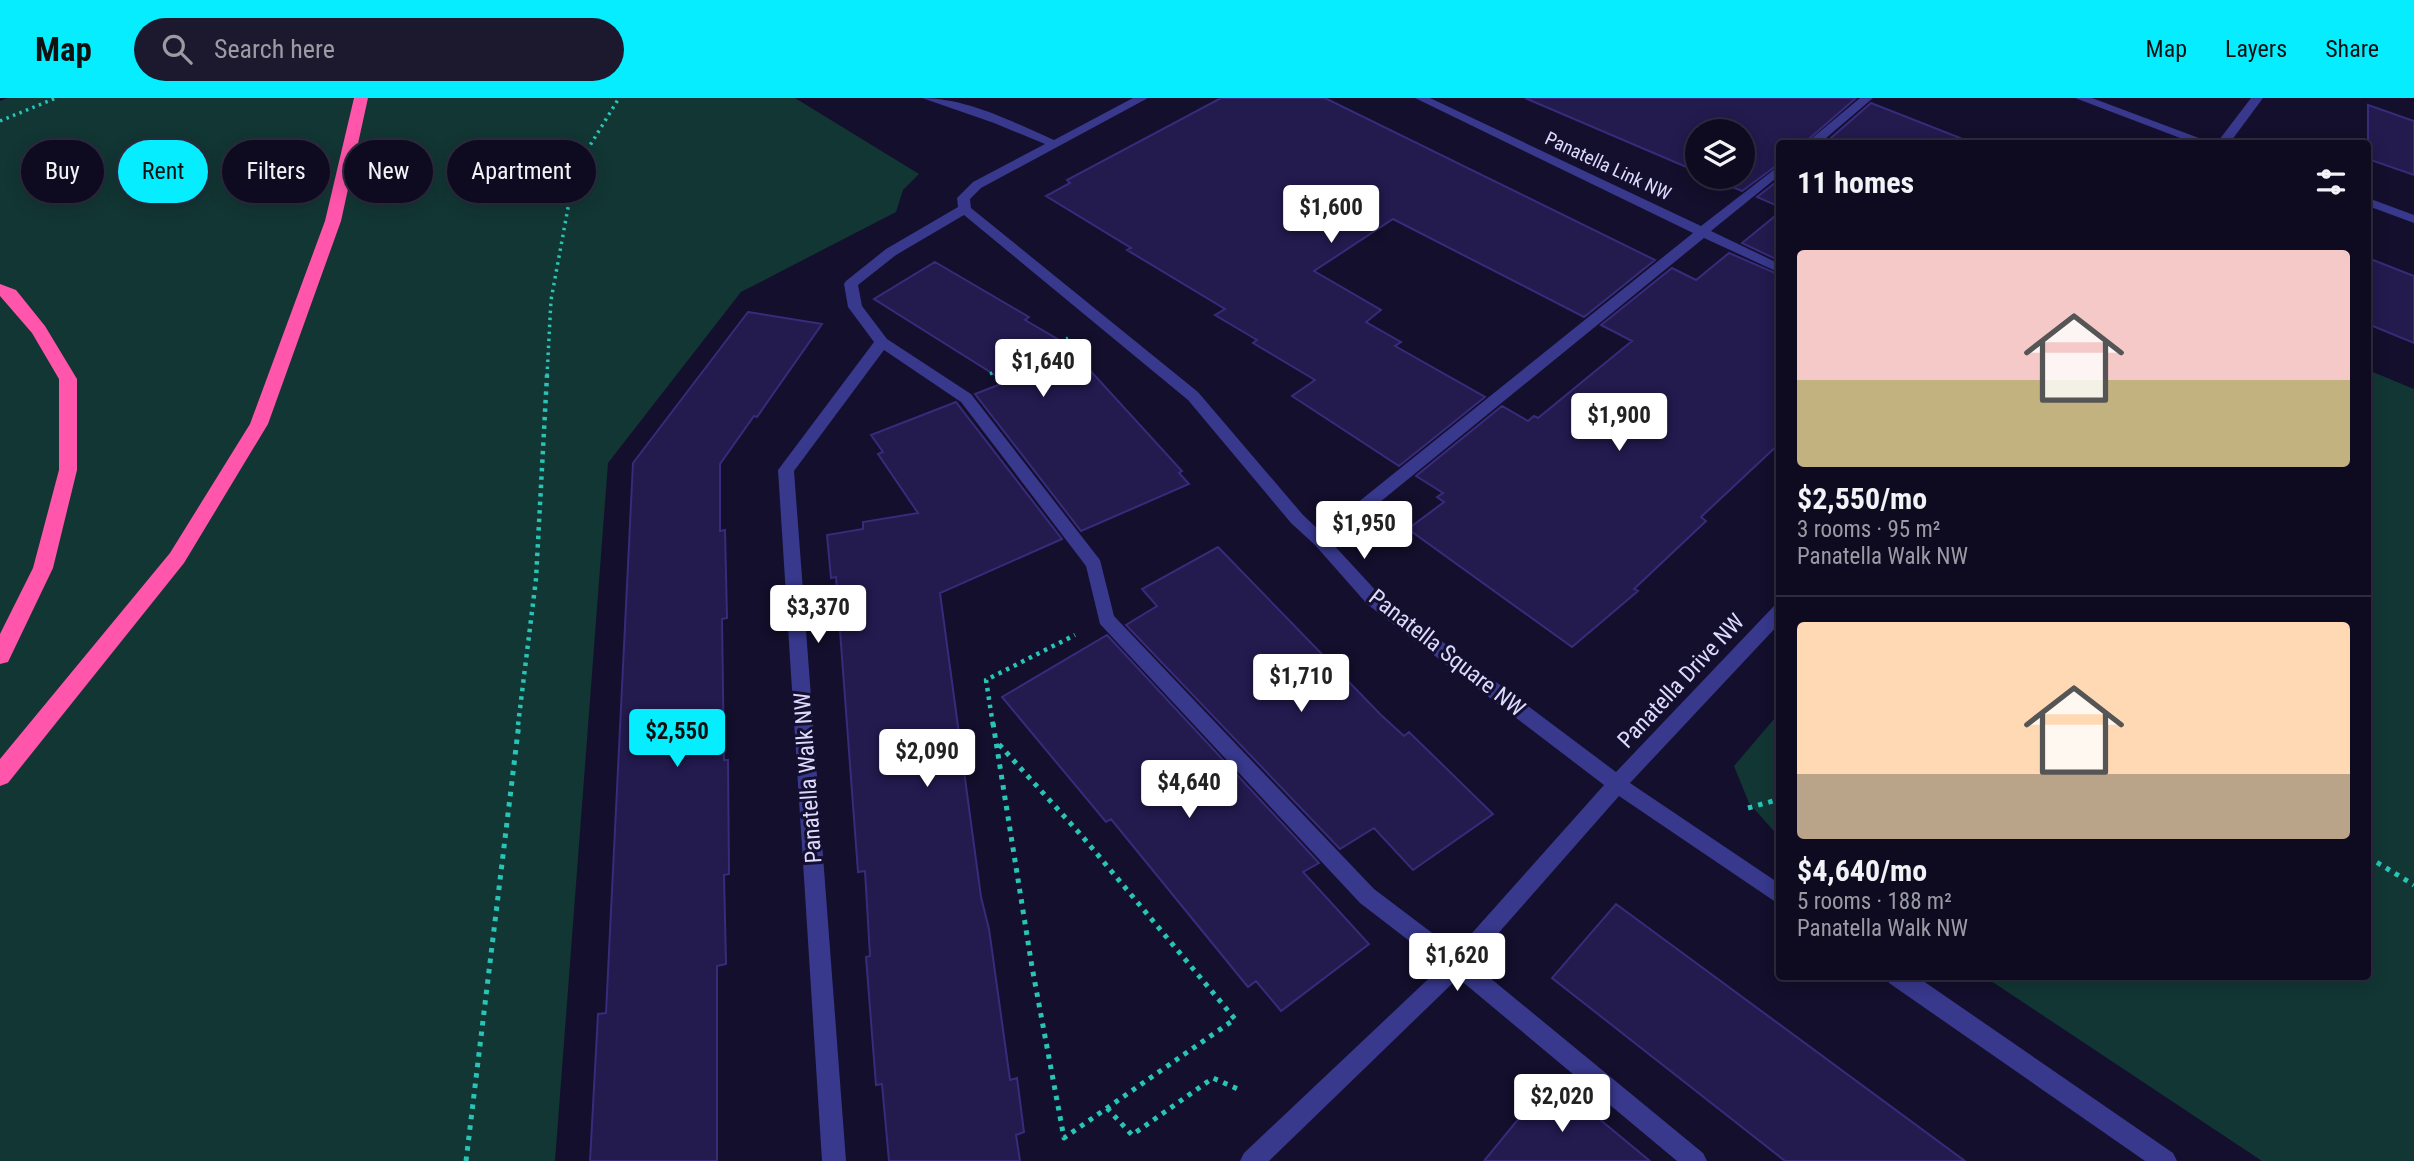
<!DOCTYPE html>
<html lang="en">
<head>
<meta charset="utf-8">
<style>
  body { margin:0; font-family:"Roboto Condensed",sans-serif; background:#1c192e; color:#f1f3f6; height:100vh; display:flex; flex-direction:column; font-size:26px; white-space:nowrap }
  * { box-sizing:border-box; margin:0 }
  p { font-size:23px; color:#9b9ba5 }
  .icon { flex:none; width:38px; height:38px; fill:none; stroke:currentColor; stroke-width:2; stroke-linecap:round; stroke-linejoin:round }
  .map { position:relative; flex:1; overflow:hidden }
  .side { position:absolute; left:1776px; top:42px; width:595px; height:840px; display:flex; flex-direction:column; background:#0e0b21; border-radius:7px; box-shadow:0 4px 18px #0003,0 0 0 2px #2e2b3f }
  .side>* { flex:none }
  .banner { position:absolute; left:21px; top:42px; width:665px; height:63px; display:flex; gap:14px }
  .fabs { position:absolute; left:1685px; top:21px; display:grid; gap:14px }
  .fabs a { display:grid; place-items:center; width:70px; height:70px; border-radius:50%; background:#0e0b21; box-shadow:0 4px 18px #0003,0 0 0 2px #2e2b3f; font-size:35px }
  .price { position:absolute; translate:-50% -60px; padding:0 16px; border-radius:7px; background:#fff; color:#222; font-size:23px; line-height:46px; filter:drop-shadow(0 2px 4px #0008) }
  .price::after { content:''; position:absolute; left:50%; top:42px; width:21px; height:16px; margin-left:-10px; background:inherit; clip-path:polygon(0 0,100% 0,50% 100%) }
  .price.selected { background:#06edff; color:#111 }
  ul { padding:0; list-style:none }
  li { display:grid; align-content:center; gap:14px; height:371px; padding:0 21px }
  li+li { border-top:2px solid #2e2b3f }
  li span { display:grid; place-items:center; height:217px; border-radius:7px; color:#555 }
  li>.icon { margin-inline-start:auto }
  span .icon { width:126px; height:126px; fill:#fffc; stroke-width:1 }
  li b { font-size:30px }
  h2 { display:flex; justify-content:space-between; align-items:center; height:84px; padding:0 21px; font-size:30px }
  .chip { padding:0 24px; border-radius:32px; background:#0e0b21; box-shadow:0 4px 18px #0003,0 0 0 2px #2e2b3f; font-size:24px; line-height:63px }
  .chip.selected { background:#06edff; color:#111 }
  header { display:flex; align-items:center; gap:42px; box-sizing:border-box; height:98px; padding:0 35px; background:#06edff; color:#111 }
  header strong { font-size:33px }
  nav { display:flex; gap:38px; margin-inline-start:auto; font-size:24px }
  .search { width:490px; height:63px; background:#1c192e; display:flex; align-items:center; gap:18px; box-sizing:border-box; padding:0 24px; border-radius:38px; color:#9b9ba5; font-size:26px }
  .map>svg:first-child { display:block }
  .green { fill:#123634 }
  .building { fill:#231a4e; stroke:#382b7b; stroke-width:2 }
  .lines { fill:none; stroke-linecap:round; stroke-linejoin:round }
  .path-far2 { stroke:#28c5b7; stroke-width:3.5; stroke-dasharray:2.5 4.5; stroke-linecap:butt }
  .path-far1 { stroke:#28c5b7; stroke-width:4.5; stroke-dasharray:3.5 5; stroke-linecap:butt }
  .path { stroke:#28c5b7; stroke-width:5; stroke-dasharray:4.5 6; stroke-linecap:butt }
  .minor { fill:#38388d; fill-rule:evenodd }
  .highway { fill:#ff55ab; fill-rule:evenodd }
  .labels { text-anchor:middle; dominant-baseline:central; stroke-width:6; stroke-linejoin:round; paint-order:stroke }
  .far-street-label { font-size:19px; fill:#dddaff; stroke:#130f2c }
  .street-label { font-size:23px; fill:#dddaff; stroke:#130f2c }
</style>
</head>
<body>
<header>
<strong>Map</strong>
<div class="search"><svg class="icon" aria-label="search" viewBox="0 0 24 24"><circle cx="10" cy="10" r="6"/><path d="M15 15l6 6"/></svg>Search here</div>
<nav><a>Map</a><a>Layers</a><a>Share</a></nav>
</header>
<div class="map">
<svg width="2414" height="1063" viewBox="0 0 2414 1063">
  <rect width="100%" height="100%" fill="#130f2c"/>
  <!-- green -->
  <path class="green" d="M8,0h787l124,76 -16,16 -7,22 -155,80 -133,171 -53,698h-555v-1060z
    M2368,272l46,19v772h-152l-277,-184 383,-1z
    M1780,614v126l-31,-35 -15,-37z"/>
  <!-- building -->
  <path class="building" d="M1221,0h104l330,162 -71,57 -191,-98 -79,52 67,39 -15,12 35,20 -6,4 90,51 -86,69 -107,-70 23,-16 -62,-37 4,-3 -42,-25 10,-6 -98,-59 4,-2 -85,-52 24,-13 -3,-3z
    M1525,0h331l-53,46h-23v19l-38,28 -33,-14h34v-46h-45v41z
    M1871,5l97,38 -1,3h-143z
    M2368,7l46,16v54l-46,-16z
    M1780,81v28l-23,-10z
    M1780,114v49l-38,-18z
    M1729,155l51,22v168l-79,74 5,4 -72,68 4,2 -66,56 -164,-118 36,-27 -7,-5 6,-4 -27,-17 86,-70 26,15 6,-5 4,2 94,-77 -31,-16 71,-57 24,12z
    M2368,160l46,18v67l-46,-19z
    M935,164l94,55 -4,3 41,24 116,127 -3,2 10,11 -108,47 -106,-137 31,-12 -132,-83z
    M748,214l74,12 -65,93 -3,-1 -34,48v67l5,-1 2,88 -5,1 2,141h4l1,114 -5,1 2,89 -9,2v195h-127l8,-147 8,-1 27,-550z
    M956,304l106,137 -122,54 41,304 8,32 21,151 7,-2 7,54 -8,3 4,26h-131l-7,-77 -6,1 -10,-128 4,-1 -5,-85 -7,1 -22,-295 -5,1 -4,-43 36,-6v-7l55,-9 -40,-59 5,-2 -12,-17z
    M1218,449l163,168 23,21 5,-4 84,82 -80,56 -39,-42 -34,21 -214,-224 31,-19 -15,-17z
    M1107,537l212,228 -16,9 66,72 -88,67 -25,-30 -8,6 -137,-168 -5,3 -104,-125z
    M1616,806l349,257h-180l-233,-183z
    M1551,981l99,82h-166z"/>
  <g class="lines">
    <!-- path-far2 -->
    <path class="path-far2" d="M0,23l56,-23
      M990,276l78,-36
      M547,278l4,-76 24,-130 44,-72"/>
    <!-- path-far1 -->
    <path class="path-far1" d="M518,627l18,-146 11,-204
      M993,627l-7,-45 89,-45"/>
    <!-- path -->
    <path class="path" d="M993,625l39,244 32,171 171,-119 -153,-183 -86,-95
      M1748,710l32,-9
      M2368,759l46,28
      M1107,1010l25,27 81,-57 27,12
      M466,1063l53,-438"/>
    <!-- minor -->
    <path class="minor" d="M922,0c45,0 91,24 132,42l79,-42h15l-167,90 -11,11 1,9 227,184 105,123 18,17 372,-299 -278,-135h15l271,128 79,-61v10l-69,56 69,33v9l-76,-35 -373,304 48,52 237,178 158,-166 6,-2v19l-150,160 150,101v21l-161,-109 -147,167 231,190 4,8h-30l-219,-183 -189,183h-29l4,-8 198,-187 -82,-63 -260,-279 -14,-58 -125,-164 -77,-52 -90,121 52,690h-24l-44,-691 96,-128 -26,-35 -4,-23 2,-3 40,-32 72,-42 -1,-9 16,-16 72,-38 -51,-21zM964,117l224,185 103,123 24,22 52,59 237,181 -148,166 -82,-62 -260,-273 -14,-56 -129,-166 -84,-55 -25,-33 -4,-21 38,-30z
      M1860,0h13l-54,46h-14z
      M2075,0h17l123,46h-19z
      M2251,0h12l-34,46h-13z
      M2368,100l46,17v8l-46,-17z
      M1887,878h29l257,177 4,8h-32l-256,-178z"/>
    <!-- highway -->
    <path class="highway" d="M354,0h14l-27,123 -73,203 -84,139 -176,220 -8,3v-27l170,-206 80,-129 75,-203z
      M0,186l16,6 29,36 32,53v91l-24,98 -45,94 -8,2v-30l33,-66 26,-98v-91l-27,-46 -32,-37z"/>
  </g>
  <g class="labels">
    <!-- far-street labels -->
    <g class="far-street-label">
      <text transform="translate(1608 68) rotate(25)">Panatella Link NW</text>
    </g>
    <!-- street labels -->
    <g class="street-label">
      <text transform="translate(1447 555) rotate(38)">Panatella Square NW</text>
      <text transform="translate(1681 583) rotate(-47)">Panatella Drive NW</text>
      <text transform="translate(808 680) rotate(-94)">Panatella Walk NW</text>
    </g>
  </g>
</svg>
<div class="fabs">
<a><svg class="icon" aria-label="layers" viewBox="0 0 24 24"><path d="M12 4l9 5-9 5-9-5zM3 14l9 5 9-5"/></svg></a>
</div>
<b class="price" style="left:1331px;top:147px">$1,600</b>
<b class="price" style="left:1043px;top:301px">$1,640</b>
<b class="price" style="left:1619px;top:355px">$1,900</b>
<b class="price" style="left:1364px;top:463px">$1,950</b>
<b class="price" style="left:818px;top:547px">$3,370</b>
<b class="price" style="left:1301px;top:616px">$1,710</b>
<b class="price selected" style="left:677px;top:671px">$2,550</b>
<b class="price" style="left:927px;top:691px">$2,090</b>
<b class="price" style="left:1189px;top:722px">$4,640</b>
<b class="price" style="left:1457px;top:895px">$1,620</b>
<b class="price" style="left:1562px;top:1036px">$2,020</b>
<div class="banner">
<a class="chip">Buy</a>
<a class="chip selected">Rent</a>
<a class="chip">Filters</a>
<a class="chip">New</a>
<a class="chip">Apartment</a>
</div>
<section class="side">
<h2>11 homes<svg class="icon" aria-label="filters" viewBox="0 0 24 24"><path d="M4 7h16M4 17h16"/><circle cx="9" cy="7" r="2"/><circle cx="15" cy="17" r="2"/></svg></h2>
<ul>
<li><span style="background:linear-gradient(#f6c9c9 60%,#c2b280 0)"><svg class="icon" aria-label="home" viewBox="0 0 24 24"><path d="M3 11l9-7 9 7M6 9v11h12V9"/></svg></span><div><b>$2,550/mo</b><p>3 rooms · 95 m²</p><p>Panatella Walk NW</p></div></li>
<li><span style="background:linear-gradient(#ffd9b3 70%,#b9a48a 0)"><svg class="icon" aria-label="home" viewBox="0 0 24 24"><path d="M3 11l9-7 9 7M6 9v11h12V9"/></svg></span><div><b>$4,640/mo</b><p>5 rooms · 188 m²</p><p>Panatella Walk NW</p></div></li>
</ul>
</section>
</div>
</body>
</html>
